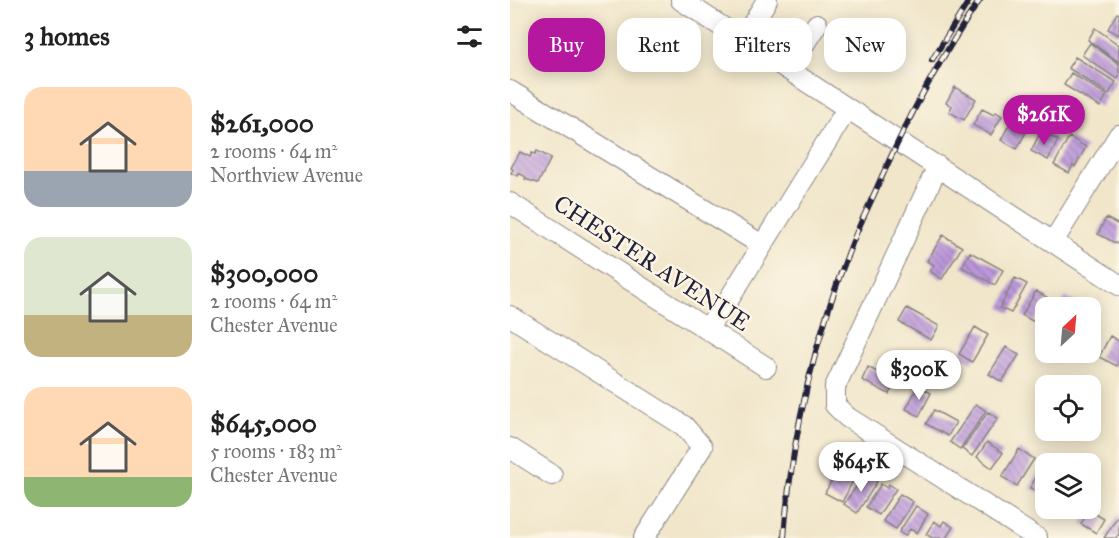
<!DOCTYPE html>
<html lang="en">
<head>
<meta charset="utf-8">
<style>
  body { margin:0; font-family:"IM FELL Great Primer",serif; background:#f2f2f2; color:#222; height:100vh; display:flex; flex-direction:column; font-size:22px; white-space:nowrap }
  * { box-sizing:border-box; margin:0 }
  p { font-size:20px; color:#767676 }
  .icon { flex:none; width:33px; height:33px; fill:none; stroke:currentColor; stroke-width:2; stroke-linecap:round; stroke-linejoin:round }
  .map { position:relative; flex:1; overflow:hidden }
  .panel { display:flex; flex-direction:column; background:#fff; width:510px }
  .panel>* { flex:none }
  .banner { position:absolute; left:18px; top:18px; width:501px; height:54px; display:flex; gap:12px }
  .needle { width:39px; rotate:26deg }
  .fabs { position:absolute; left:525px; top:297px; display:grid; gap:12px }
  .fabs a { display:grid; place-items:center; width:66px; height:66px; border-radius:12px; background:#fff; box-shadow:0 3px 15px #0003; font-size:30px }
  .price { position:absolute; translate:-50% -51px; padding:0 14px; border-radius:21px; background:#fff; color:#222; font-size:20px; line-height:39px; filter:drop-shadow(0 2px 3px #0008) }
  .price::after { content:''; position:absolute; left:50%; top:36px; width:18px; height:14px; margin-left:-9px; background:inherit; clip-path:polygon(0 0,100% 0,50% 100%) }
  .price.on { background:#b5179e; color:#fff }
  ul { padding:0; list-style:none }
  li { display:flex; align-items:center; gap:18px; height:150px; padding:0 24px }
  li span { display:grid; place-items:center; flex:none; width:168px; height:120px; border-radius:18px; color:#555 }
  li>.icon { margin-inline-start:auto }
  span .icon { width:72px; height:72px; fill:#fffc; stroke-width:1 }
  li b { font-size:26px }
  h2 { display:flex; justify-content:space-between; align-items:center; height:72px; padding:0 24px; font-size:26px }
  .chip { padding:0 21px; border-radius:18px; background:#fff; box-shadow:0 3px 15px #0003; font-size:21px; line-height:54px }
  .chip.on { background:#b5179e; color:#fff }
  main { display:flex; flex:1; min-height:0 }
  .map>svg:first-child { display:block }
  .building { fill:url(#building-back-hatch) }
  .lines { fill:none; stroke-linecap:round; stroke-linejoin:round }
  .minor-casing { stroke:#8a8482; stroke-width:22 }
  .minor { stroke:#fff; stroke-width:20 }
  .rail-casing { stroke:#22223b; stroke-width:6 }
  .rail { stroke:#fcf5e5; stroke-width:4; stroke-dasharray:11; stroke-linecap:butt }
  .labels { text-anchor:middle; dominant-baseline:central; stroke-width:5; stroke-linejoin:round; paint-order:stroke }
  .street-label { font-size:24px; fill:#22223b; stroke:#fcf5e5 }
</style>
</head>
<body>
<main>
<section class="panel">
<h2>3 homes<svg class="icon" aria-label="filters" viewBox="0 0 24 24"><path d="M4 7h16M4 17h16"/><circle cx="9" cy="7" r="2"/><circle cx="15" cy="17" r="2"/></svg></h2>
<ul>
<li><span style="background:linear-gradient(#ffd9b3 70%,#9aa5b1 0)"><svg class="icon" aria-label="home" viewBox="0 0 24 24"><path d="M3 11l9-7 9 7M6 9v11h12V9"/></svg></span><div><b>$261,000</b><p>2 rooms · 64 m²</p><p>Northview Avenue</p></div></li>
<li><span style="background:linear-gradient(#dfe7d0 65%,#c2b280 0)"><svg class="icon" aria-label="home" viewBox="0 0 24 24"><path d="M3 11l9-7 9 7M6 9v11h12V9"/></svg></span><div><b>$300,000</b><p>2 rooms · 64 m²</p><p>Chester Avenue</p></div></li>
<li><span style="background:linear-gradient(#ffd9b3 75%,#8fb573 0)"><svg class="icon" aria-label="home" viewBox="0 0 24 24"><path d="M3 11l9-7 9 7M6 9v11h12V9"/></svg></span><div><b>$645,000</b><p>5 rooms · 183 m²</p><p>Chester Avenue</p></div></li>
</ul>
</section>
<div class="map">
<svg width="609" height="538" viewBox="0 0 609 538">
  <defs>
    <pattern id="building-back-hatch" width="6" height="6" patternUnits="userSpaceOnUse" patternTransform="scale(1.5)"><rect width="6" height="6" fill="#bc98da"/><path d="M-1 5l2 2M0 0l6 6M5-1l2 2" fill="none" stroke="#987cb2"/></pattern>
  </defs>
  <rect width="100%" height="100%" fill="#fcf5e5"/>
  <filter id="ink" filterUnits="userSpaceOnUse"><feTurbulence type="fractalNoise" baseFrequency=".0167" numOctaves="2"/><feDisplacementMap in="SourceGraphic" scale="12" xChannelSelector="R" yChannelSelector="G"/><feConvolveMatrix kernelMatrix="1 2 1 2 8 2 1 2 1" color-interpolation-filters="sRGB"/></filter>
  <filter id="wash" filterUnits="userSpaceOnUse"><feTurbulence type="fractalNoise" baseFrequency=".008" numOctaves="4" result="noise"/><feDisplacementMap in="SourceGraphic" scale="24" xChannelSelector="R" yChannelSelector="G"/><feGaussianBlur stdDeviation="1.35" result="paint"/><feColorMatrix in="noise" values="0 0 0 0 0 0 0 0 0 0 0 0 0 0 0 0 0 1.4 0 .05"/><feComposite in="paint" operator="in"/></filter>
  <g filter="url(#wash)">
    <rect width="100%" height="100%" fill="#f1e6ca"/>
    <g id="blocks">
      <!-- building -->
      <path class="building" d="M607,13l2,1v21l-11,-6z
        M585,28l24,17v17l-31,-22z
        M580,43l29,21v12l-2,3 -35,-24z
        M565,57l41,25 -7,12 -41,-26z
        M561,73l36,22 -7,12 -36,-22z
        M445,87l21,12 -12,21 -15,-8 3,-6 -6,-3z
        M472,109l12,6 2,-3 6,4 -11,19 -18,-10z
        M501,121l16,9 -10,19 -16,-9z
        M531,131l17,9 -10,20 -17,-9z
        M559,137l17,10 -11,20 -2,-2 -4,8 -15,-8z
        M27,151l14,7 -13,25 -13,-4 1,-2 -7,-4 -1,3 -7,-3 2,-4 -2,-1 9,-16 10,5 2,-4 3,1z
        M596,218l13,7v20l-21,-11z
        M433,235l19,12 -20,32 -12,-8 4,-6 -7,-4z
        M460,252l33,18 -8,15 -33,-18z
        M505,278l12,6 -16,29 -11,-5z
        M526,291l12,7 -14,24 -12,-7z
        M556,297l12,8 -1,3h-18z
        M397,308l32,18 -8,14 -32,-18z
        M465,327l13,8 -16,27 -13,-8z
        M600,336l9,5v21l-2,4 -18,-9z
        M496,347l13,8 -17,27 -13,-8z
        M358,367l27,15 -6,12 -27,-14z
        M408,386l13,7 -12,23 -13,-7z
        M466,404l10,7 -26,38 -10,-7z
        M424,410l22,12 -8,14 -22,-12z
        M478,412l10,6 -26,38 -10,-7z
        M477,442l16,11 -11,15 -15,-11z
        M509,449l15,10 -17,27 -15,-9z
        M332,461l17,8 -17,33 -17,-9z
        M529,471l7,3v22l-16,-8z
        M355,474l12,8 -20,31 -13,-9z
        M371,484l6,4 2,-4 7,5 -17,26 -13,-8z
        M390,494l13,8 -17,27 -13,-8z
        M406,506l12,8 -11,19 -7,-4 -5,7 -6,-4z
        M551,508h16l-4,7z
        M579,510l15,9 -8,14 -15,-9z
        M609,514v20l-3,4h-12z
        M424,521l7,5 3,-5 9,6 -7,11h-14l-6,-4z"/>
    </g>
  </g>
  <g filter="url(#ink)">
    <use href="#blocks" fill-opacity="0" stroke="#8a8482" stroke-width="1.5"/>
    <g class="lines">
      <defs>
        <path id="minor" d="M171,0l438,285
          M233,40l24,-40
          M278,69l29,-45
          M0,91l252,154
          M428,166l-103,221v18l12,12 190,121
          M0,203l256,164
          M543,242l66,-107
          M0,316l174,110 18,21 -58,91
          M196,329l20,-25 121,-195
          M0,448l42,27"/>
      </defs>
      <!-- minor casing -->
      <use href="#minor" class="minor-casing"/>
      <!-- minor -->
      <use href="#minor" class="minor"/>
      <defs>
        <path id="rail" d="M422,60l35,-56
          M274,538c7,-99 31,-200 67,-292 8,-21 19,-42 28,-63 28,-63 61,-126 101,-183"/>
      </defs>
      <!-- rail casing -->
      <use href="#rail" class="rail-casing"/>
      <!-- rail -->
      <use href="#rail" class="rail"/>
    </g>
  </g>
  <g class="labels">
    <!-- street labels -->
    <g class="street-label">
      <text transform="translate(142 263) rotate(33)">CHESTER AVENUE</text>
    </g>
  </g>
</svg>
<div class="fabs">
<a><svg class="needle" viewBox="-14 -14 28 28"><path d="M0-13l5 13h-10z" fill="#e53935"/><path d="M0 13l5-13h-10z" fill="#767676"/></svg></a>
<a><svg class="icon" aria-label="locate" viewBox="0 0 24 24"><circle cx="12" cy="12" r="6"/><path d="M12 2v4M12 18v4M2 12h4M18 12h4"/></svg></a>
<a><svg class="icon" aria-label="layers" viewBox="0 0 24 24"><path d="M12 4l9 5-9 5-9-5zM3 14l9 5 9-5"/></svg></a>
</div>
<b class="price on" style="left:534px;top:146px">$261K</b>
<b class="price" style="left:409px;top:401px">$300K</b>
<b class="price" style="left:351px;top:493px">$645K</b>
<div class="banner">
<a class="chip on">Buy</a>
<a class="chip">Rent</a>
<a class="chip">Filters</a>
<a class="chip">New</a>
</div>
</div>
</main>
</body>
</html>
